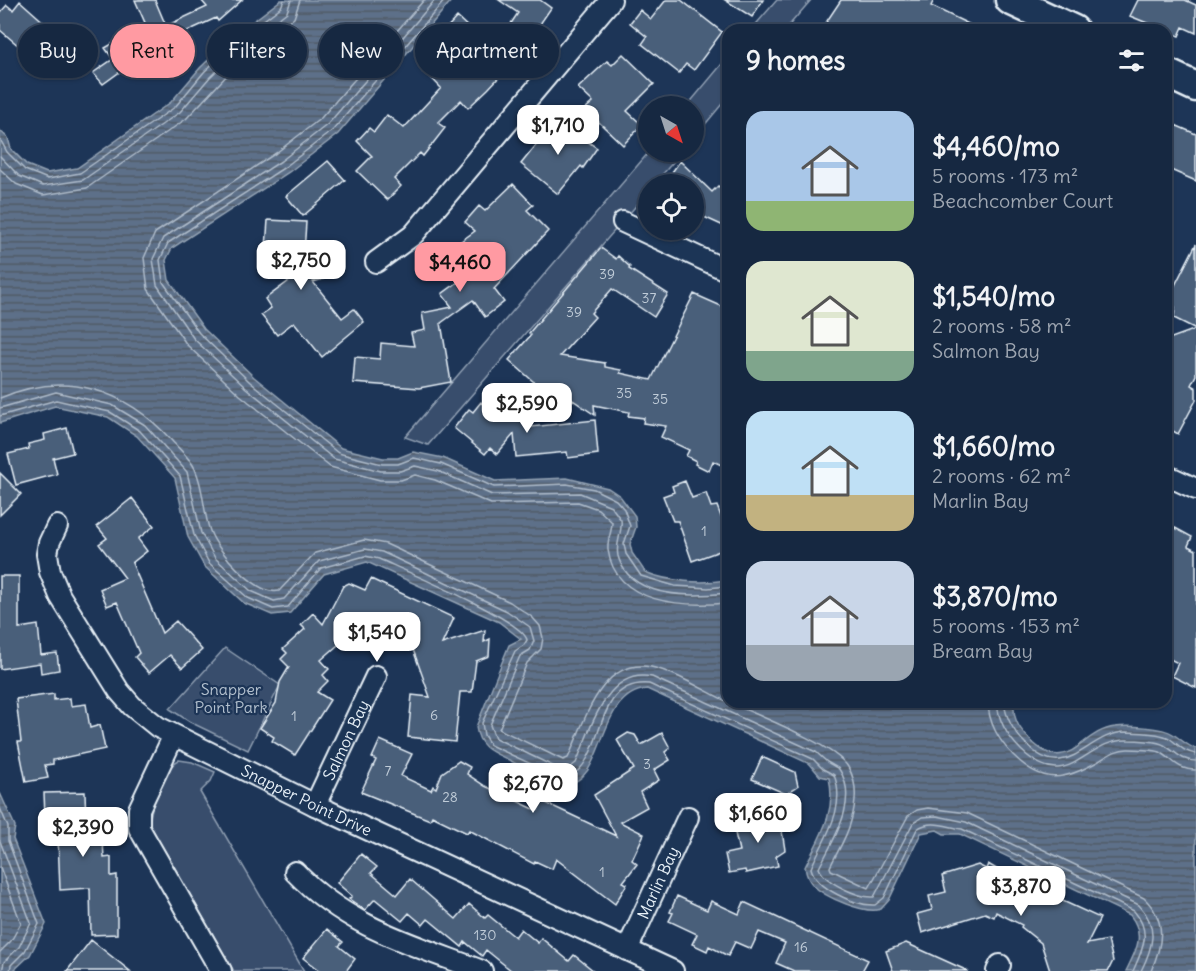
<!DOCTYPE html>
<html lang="en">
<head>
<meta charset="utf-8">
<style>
  body { margin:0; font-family:Delius,sans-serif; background:#1f3048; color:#f1f3f6; height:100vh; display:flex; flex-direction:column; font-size:22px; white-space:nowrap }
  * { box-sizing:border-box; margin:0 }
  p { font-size:20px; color:#9ea6b1 }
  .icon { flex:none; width:33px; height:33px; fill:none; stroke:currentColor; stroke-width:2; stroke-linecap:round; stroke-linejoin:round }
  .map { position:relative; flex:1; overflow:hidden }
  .drawer { position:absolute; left:722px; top:24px; width:450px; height:684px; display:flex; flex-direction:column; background:#162841; border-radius:18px; box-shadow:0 2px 4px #0004,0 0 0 2px #35445a }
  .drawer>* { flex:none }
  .banner { position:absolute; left:18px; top:24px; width:570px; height:54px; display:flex; gap:12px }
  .needle { width:39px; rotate:141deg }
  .controls { position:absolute; left:638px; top:96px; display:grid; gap:12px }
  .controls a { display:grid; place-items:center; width:66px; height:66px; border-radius:50%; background:#162841; box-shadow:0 2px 4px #0004,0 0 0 2px #35445a; font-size:30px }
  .price { position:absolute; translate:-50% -51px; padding:0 14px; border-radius:12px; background:#fff; color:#222; font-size:20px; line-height:39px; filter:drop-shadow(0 2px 3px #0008) }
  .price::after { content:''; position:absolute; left:50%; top:36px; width:18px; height:14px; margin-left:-9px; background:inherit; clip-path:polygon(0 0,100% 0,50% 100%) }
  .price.current { background:#ff9aa2; color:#111 }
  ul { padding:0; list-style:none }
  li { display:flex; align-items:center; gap:18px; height:150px; padding:0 24px }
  li span { display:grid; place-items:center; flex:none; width:168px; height:120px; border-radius:18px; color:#555 }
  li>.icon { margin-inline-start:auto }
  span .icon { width:72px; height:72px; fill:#fffc; stroke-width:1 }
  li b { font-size:26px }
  h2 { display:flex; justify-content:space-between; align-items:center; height:72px; padding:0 24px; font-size:26px }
  .tag { padding:0 21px; border-radius:27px; background:#162841; box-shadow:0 2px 4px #0004,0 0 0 2px #35445a; font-size:21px; line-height:54px }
  .tag.current { background:#ff9aa2; color:#111 }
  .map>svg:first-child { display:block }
  .green { fill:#374d6c; stroke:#909fb2; stroke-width:1.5 }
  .water { fill:url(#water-rules); stroke:#95a4b5; stroke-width:1.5 }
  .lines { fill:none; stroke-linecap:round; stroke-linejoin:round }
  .shore { stroke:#b0bdcc; stroke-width:1.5 }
  .building { fill:#495e7a; stroke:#e8f1f8; stroke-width:1.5 }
  .street-casing { stroke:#e8f1f8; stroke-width:24 }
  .secondary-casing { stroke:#e8f1f8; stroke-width:33 }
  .street { stroke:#1d3557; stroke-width:20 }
  .secondary { stroke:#1d3557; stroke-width:28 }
  .labels { text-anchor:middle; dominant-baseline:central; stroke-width:4.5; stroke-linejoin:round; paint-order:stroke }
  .number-label { font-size:14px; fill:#c0ccd8 }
  .park-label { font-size:16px; fill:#b3c0ce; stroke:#1d3557 }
  .street-label { font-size:16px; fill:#e8f1f8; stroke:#1d3557 }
</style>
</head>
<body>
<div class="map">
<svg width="1196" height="971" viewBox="0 0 1196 971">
  <defs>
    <pattern id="water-rules" width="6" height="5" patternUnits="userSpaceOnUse" patternTransform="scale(1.5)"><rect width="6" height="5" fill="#5d7089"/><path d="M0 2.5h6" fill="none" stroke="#505a66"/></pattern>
  </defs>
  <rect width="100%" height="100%" fill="#1d3557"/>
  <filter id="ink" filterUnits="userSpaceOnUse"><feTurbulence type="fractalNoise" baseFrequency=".0167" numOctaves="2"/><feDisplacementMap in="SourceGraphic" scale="12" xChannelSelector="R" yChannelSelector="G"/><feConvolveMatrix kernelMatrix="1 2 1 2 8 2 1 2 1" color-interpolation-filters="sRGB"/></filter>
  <g filter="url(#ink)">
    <!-- green -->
    <path class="green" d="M777,0h34l-26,30h-34z
      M727,58v40l-34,41v-33h-6z
      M649,152h33l-28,32h-6v8l-220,253 -23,-8z
      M225,648l55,37 -32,65 -58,-28 -20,-13z
      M179,760l13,2 23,10 -4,9 -11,11 104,179h-70l-84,-146c-1,-16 14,-58 29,-65z"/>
    <!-- water -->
    <path class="water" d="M281,0h171l-114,134 -49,38 -117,76 -6,12 3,20 35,49 50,48 87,71 42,10h15l15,-6 30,6 52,23 72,-3 41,10 12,8 15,20 1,11 -6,17 2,9 13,19c24,10 56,12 82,8l1,122h279l7,6c0,14 7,22 16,32 39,38 50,-9 85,-13 13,-2 48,0 58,7 9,6 13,11 23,15v222h-70c10,-20 20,-36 4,-56l-170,-81h-16l-7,-4 -16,3 -32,67 -8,9c-15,6 -57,-12 -68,-24 -5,-5 -7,-11 -8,-18 14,-29 32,-55 24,-89l-9,-2 -10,-12 -163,-75c-52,5 -40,94 -82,95 -17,0 -41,-16 -56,-24 -17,-8 -30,-12 -33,-33l33,-82 12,-6 -22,-17 -132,-60 -43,12 -34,39 -18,2 -28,-12 -40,-37 -16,-29 -13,-59 -38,-42 -29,-19 -53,-11 -55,17v-292l8,7 3,11 16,16 20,8 30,-5 94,-66 29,-34 31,-30z
      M0,793l15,33 -2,13 33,85 -16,31 -17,16h-13z"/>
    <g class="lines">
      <!-- shore -->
      <path class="shore" d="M424,0l-103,118 -45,35 -121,80 -11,25 4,31 39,56 53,50 90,72 50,13h21l14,-5 20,5 56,24 87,-2 20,7 14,13c0,10 -5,18 -4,28 8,55 76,57 120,53
        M435,0l-107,124 -47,37 -118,77 -10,21 4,26 37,54 52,49 88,71 47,12h19l15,-5 23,5 54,24 88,-2 31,13 10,14c2,12 -6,22 -3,36 12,43 74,41 110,37
        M445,0l-112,130 -48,37 -117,76 -8,17 3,22 36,51 51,49 88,71 44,11h16l16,-6 27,6 53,23 73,-3 27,5 22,11 8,9 6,17 -6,18 2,10 15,22 34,10 33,2 20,-2
        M0,139l7,13 18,18 23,9 32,-6 95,-66 29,-35 31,-30 46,-35 3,-7
        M0,156l19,20 24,10 40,-6 97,-68 30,-35 30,-29 47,-36 4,-12
        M0,169l16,15 27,11 44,-7 99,-69 60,-64 48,-37 6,-18
        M0,398c66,-28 126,-9 172,43 8,9 19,18 23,28 9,19 8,43 15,62 7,20 47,65 69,60l36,-38 49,-13 22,4 124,58 22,15 8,9 3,12 -2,11 -14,14 -28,66 64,31 5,-2c16,-34 32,-101 83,-91 24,5 54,24 77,35
        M0,408l56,-16 56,13 33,20 42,47 14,61 14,25 36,33 23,10 10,-2 35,-38 46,-12 17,3 125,59 23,16 4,14 -4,9 -10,6 -30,69 5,13 64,31h9l8,-6c14,-32 30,-96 76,-86l164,75 11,10 12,7c21,31 -6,71 -20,99 6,15 40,30 55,29l39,-74 9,-6 15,-1 29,6 173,83c20,22 14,42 2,66
        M0,416l56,-16 54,12 30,19 40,45 14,59 15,28 39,35 25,11 15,-2 33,-39 44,-12 14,3c24,11 144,61 148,81l-3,5 -9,6 -33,72 2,12 6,10 67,31h14c35,-19 22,-97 78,-92l164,75 10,10 11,6c13,33 -10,63 -23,93 5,21 45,38 64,37l9,-7 33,-69c14,-10 30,-2 45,0l172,82c18,21 9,38 -1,60
        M728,702c27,12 107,43 120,65 10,16 8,37 3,54 -4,16 -14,31 -21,46l1,3 38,18 39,-72 9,-6 11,-2 39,5 177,85c23,22 19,46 7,73
        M988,702c0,20 11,39 25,53 30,30 51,26 86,6 10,-6 17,-12 29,-12 6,0 28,1 32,3 14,8 17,18 36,18
        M997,702c1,18 11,35 24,48 48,46 63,-11 107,-10 7,0 31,1 36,5 12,7 17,16 32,16
        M1004,702c2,17 11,32 24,44 40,39 59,-14 99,-14 12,1 32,0 42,6 10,7 14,14 27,16
        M0,808l8,19v14l31,83 -14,27 -14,14 -1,6
        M0,841l31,82 -12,24 -15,15 -2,9
        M0,867l21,56 -10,18 -11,11"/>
    </g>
    <!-- building -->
    <path class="building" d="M135,0h20l11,26 41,-19 -6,-7h41l-24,21 -2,-3 -59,27 -54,39 -10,-11 20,-14 -8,-11 41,-23z
      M499,0h41l11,8 -26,38 -9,-6 -21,23 9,9 -16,17 -20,19 -7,-8 -23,23 7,5 -22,28 -3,-3 -26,26 7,7 -14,14 -30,-29 15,-15 -15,-15 12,-13 5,4 13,-17 17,13 37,-40 -19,-20 26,-27 -7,-7 16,-17 24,22 10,-12 11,10 16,-24z
      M666,0h15l41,32 -28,38 -8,-6 -7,9 -37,-29 5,-7 -17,-14 10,-13 11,9z
      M725,0h38l-11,17z
      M841,0h93l-3,6 50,24h-160z
      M1138,0h47l11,5v28l-13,-6 -4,9 -49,-20z
      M20,1l36,32 5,-6 20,17 -21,24 -20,-18 -7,8 -33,-28v-17l7,-8 6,5z
      M623,54l31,30 -27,27 15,14 -19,20 -38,-36 8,-7 -15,-14 29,-27 5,4z
      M553,118l44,30 -14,20 -2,-2 -23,28 -37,-30 20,-25 -2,-1z
      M1175,125l21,9v47l-30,-13v-21z
      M328,161l17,19 -42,36 -17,-20z
      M680,161l32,31 6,-6 10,6v36l-35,-16v-28h-23v-9z
      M513,184l20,21 -6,5 21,21 -54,58 10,13 -19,15 -12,-17 -32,23 10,59 -32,6 -66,-5 2,-26 25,2 1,-16 33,3 -3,-13 14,-3 -3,-17 30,-6 -10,-13 20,-15 -19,-25 32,-23 -10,-9 14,-16 6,5z
      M268,220l38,2 -2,31 19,26 -10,3 29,36 12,-9 10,13 -42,35 -28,-35 -17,13 -16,-20 10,-7 -6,-9 28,-21 -29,-2z
      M1196,244v85l-22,-11 1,-11 -9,-4z
      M601,248l15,11 2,-3 12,11 -1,2 39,25 -14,23 -42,-28 -21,24 4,4 -35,39 45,7v4l16,3 -1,3 31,7 43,-86 34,15v159l-15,-7 -4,10 -14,-7 1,-3 -10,-5 3,-6 -28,-13 5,-11 -23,-3 1,-5 -16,-2 1,-4 -35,-7 1,10 -46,-31 -6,6 -34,-30 22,-25 -2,-2z
      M1196,329v46l-5,10 5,3v12l-18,34 -12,-7v-87z
      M481,402l18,14 33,-3 -1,14 64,-7 3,34 -30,4 -1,-6 -51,5 -2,-23 -17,20 -7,-6 -5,6 -31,-26 15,-19 4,3z
      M67,428l6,25 -20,5 4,16 -41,11 -8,-31 21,-5 -1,-5 17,-4 -1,-6z
      M0,473l21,21 -21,21z
      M685,481l7,17 14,-5 5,14 6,-1 11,29v13l-36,13 -14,-40h-5l-10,-25 11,-4 -2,-6z
      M132,498l22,28 -16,13 9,12 -15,12 30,70 14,-12 26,29 -20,18 -12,-13 -21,18 -14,-16 4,-4 -22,-51 -10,4 -7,-17 25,-11 -26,-34 8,-6 -10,-12z
      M1166,523l26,14 -4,9 8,4v138l-24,-12 6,-13 -12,-6z
      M0,576h19v52l19,-3 3,30 16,-2 2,17 -18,3 -1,-10 -40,6z
      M371,579l83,39 -12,26 43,-14 -1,12 6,-3 -1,17 -13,5 -4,31h-12l-5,50 -47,-5 4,-42 18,2 -20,-56 -34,-16 -7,10 -6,-3 -25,13 -17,15 8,9 -6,6 5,6 -11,11 13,8 -35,55 -23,-14 2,-4 -14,-9 16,-25 4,-21 9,-15 -8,-8 6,-6 -4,-4 22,-20 -4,-4 12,-12 10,11 20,-38 6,-3 16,7z
      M54,694v6l16,-2 1,8 15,-2 4,24 10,-3 5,24 -52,11v4l-8,1 3,13 -22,4 -8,-40h3l-5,-43z
      M628,733l7,2 6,10 21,-12 8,15 -5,4 5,8 -16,10 5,10 -19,12 7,15 -27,15 24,12 -12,26 5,4 -14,18 4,2 -12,20 -59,-45 -4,10 -17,-8 -1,3 -65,-34 -2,3 -35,-17 -2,4 -69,-28 15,-32 -4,-2 8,-18 32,14 -11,22 30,14 2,-4 3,2 6,-15 17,-12 11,6 -3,7 18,12 49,23 4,1 4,-9 74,35 -22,-41 40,-26 -17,-29z
      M762,757l33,15 3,14 -12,8 -34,-15z
      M85,792l1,31h11l1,19 5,-1 1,17 7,-1v19l6,-1v59l-26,1 -1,-47 -30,2 -2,-52 -12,1 -2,-46z
      M787,812l4,17 -9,2 3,19 -9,6 2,10 -32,7 -1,-3 -16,3 -4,-19 14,-3 -6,-27z
      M361,854l16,13 -6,6 26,22 13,-16 46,40 13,-15 16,14 3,-3 27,22 6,-8 17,14 3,-5 28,23 5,-6 20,16h-82l-26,-21 -4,6 -17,-14 -3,5 -34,-28 -5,6 -14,-12 -7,8 -27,-22 -10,11 -16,-11 3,-3 -15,-13z
      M988,864l51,30 2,-3 59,27 -13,26 21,-4 5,21 -5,10h-58l-9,-28 -20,-16 1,-2 -26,-13 -2,5 -9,-4 -63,20 -5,-19 15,-4 -3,-14 17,-4 -4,-16 36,-11 8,4z
      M677,896l30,14 4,-9 28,13 5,-12 124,58 -6,11h-68l-18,-8 9,-20 -26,-11 -8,17 -16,-7 -7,14 -19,-10 -2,5 -15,-7 5,-10 -28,-13 4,-8 -3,-1z
      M327,929l16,13 -4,4 16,13 -9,12h-26l-17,-13z
      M91,940l39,31h-63z
      M906,943l62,28h-75l-7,-20z"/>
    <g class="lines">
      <defs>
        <g id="street">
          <path d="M623,222l105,49"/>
          <path d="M376,262l37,-27 198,-235"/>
          <path d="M1166,475l30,14"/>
          <path id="s1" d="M57,526l-8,17 -2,11 3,18 10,24 59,95 13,15 26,21 157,78 358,166"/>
          <path d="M173,737l-34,72v19l82,143"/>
          <path id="s2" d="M315,805l61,-129"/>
          <path d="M295,872c54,56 117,72 187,99"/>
          <path id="s3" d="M627,950l61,-133"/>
          <path d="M997,971l3,-6"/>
        </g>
        <path id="secondary" d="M1010,0l64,30
          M1166,73l30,14"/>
      </defs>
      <!-- street casing -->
      <use href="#street" class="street-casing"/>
      <!-- secondary casing -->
      <use href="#secondary" class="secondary-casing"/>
      <!-- street -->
      <use href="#street" class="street"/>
      <!-- secondary -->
      <use href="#secondary" class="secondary"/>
    </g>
  </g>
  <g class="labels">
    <!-- number labels -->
    <g class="number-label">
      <text x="607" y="274">39</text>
      <text x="649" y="298">37</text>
      <text x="574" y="312">39</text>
      <text x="624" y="393">35</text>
      <text x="660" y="399">35</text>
      <text x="704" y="531">1</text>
      <text x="434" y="715">6</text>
      <text x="294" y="716">1</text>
      <text x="647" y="764">3</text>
      <text x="388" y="771">7</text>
      <text x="450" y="797">28</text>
      <text x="602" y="872">1</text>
      <text x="485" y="935">130</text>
      <text x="801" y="947">16</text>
    </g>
    <!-- park labels -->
    <g class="park-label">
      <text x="231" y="689">Snapper<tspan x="231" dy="18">Point Park</tspan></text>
    </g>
    <!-- street labels -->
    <g class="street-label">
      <text stroke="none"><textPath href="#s2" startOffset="72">Salmon Bay</textPath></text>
      <text stroke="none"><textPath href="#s1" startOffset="405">Snapper Point Drive</textPath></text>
      <text stroke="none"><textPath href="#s3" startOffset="74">Marlin Bay</textPath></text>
    </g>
  </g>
</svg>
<div class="controls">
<a><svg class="needle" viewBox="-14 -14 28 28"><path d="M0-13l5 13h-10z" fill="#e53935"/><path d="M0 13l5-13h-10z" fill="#9ea6b1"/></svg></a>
<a><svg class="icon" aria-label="locate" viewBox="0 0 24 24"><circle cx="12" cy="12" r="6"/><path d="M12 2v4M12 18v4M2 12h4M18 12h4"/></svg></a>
</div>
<b class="price" style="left:558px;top:156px">$1,710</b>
<b class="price" style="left:301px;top:291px">$2,750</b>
<b class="price current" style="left:460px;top:293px">$4,460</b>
<b class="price" style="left:527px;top:434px">$2,590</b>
<b class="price" style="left:377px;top:663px">$1,540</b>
<b class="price" style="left:533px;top:814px">$2,670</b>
<b class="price" style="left:758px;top:844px">$1,660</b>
<b class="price" style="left:83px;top:858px">$2,390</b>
<b class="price" style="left:1021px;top:917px">$3,870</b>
<div class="banner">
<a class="tag">Buy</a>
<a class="tag current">Rent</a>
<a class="tag">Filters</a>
<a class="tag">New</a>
<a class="tag">Apartment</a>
</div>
<section class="drawer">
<h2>9 homes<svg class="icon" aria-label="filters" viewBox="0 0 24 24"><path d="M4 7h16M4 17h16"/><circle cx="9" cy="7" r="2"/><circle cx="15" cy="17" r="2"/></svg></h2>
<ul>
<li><span style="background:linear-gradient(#a9c7e8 75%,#8fb573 0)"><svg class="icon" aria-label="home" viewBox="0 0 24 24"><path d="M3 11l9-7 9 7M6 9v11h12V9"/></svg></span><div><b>$4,460/mo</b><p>5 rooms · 173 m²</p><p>Beachcomber Court</p></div></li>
<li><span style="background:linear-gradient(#dfe7d0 75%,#7fa58c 0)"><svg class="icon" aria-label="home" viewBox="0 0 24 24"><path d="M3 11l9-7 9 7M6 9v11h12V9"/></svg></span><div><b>$1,540/mo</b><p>2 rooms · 58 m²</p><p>Salmon Bay</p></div></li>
<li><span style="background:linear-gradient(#bfe0f5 70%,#c2b280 0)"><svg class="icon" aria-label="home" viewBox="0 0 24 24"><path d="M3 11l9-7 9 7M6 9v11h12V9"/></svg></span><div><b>$1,660/mo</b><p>2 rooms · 62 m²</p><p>Marlin Bay</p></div></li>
<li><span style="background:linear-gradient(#c9d6e8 70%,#9aa5b1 0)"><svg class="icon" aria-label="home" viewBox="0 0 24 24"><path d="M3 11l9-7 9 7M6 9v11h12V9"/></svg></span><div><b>$3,870/mo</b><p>5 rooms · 153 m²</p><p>Bream Bay</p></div></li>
</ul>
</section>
</div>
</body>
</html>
